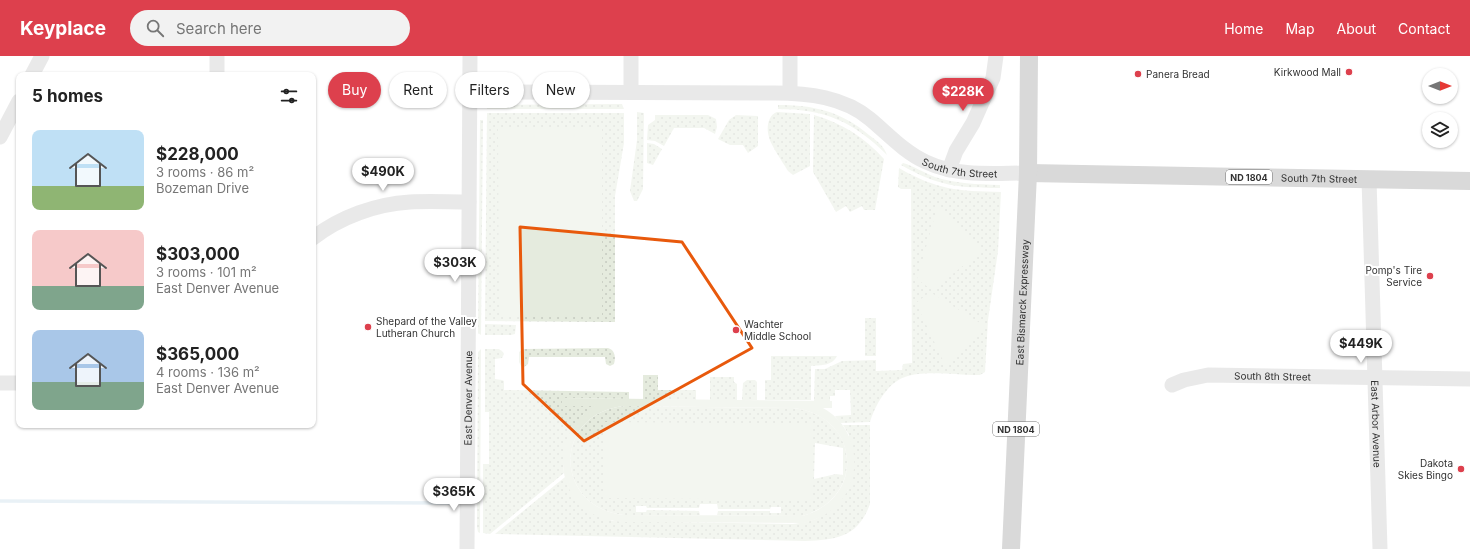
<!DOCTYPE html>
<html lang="en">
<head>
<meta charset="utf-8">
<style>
  body { margin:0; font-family:Inter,sans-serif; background:#f2f2f2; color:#222; height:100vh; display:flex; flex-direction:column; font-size:15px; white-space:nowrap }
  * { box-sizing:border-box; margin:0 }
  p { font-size:13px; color:#767676 }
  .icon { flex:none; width:22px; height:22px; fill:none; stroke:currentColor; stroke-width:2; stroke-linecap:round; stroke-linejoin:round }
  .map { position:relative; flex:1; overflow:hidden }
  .details { position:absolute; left:16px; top:16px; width:300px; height:356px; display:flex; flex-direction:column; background:#fff; border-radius:8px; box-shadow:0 1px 3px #0004 }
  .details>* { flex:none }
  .guide { position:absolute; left:328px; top:16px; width:380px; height:36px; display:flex; gap:8px }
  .needle { width:26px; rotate:90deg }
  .controls { position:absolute; left:1422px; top:12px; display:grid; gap:8px }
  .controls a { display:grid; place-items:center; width:36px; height:36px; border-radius:50%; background:#fff; box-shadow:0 1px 3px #0004; font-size:20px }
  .price { position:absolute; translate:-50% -34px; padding:0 9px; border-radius:14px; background:#fff; color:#222; font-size:13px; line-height:26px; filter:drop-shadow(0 1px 2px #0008) }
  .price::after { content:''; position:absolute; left:50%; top:24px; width:12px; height:9px; margin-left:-6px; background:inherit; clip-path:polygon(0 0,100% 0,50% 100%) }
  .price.current { background:#dd404d; color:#fff }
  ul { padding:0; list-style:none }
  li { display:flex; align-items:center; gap:12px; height:100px; padding:0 16px }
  li span { display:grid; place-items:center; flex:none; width:112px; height:80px; border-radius:8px; color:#555 }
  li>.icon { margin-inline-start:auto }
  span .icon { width:48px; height:48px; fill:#fffc; stroke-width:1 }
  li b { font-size:17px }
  h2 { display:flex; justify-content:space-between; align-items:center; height:48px; padding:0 16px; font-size:17px }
  .pill { padding:0 14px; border-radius:18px; background:#fff; box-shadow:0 1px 3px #0004; font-size:14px; line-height:36px }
  .pill.current { background:#dd404d; color:#fff }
  header { display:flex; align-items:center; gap:24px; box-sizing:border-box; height:56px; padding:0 20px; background:#dd404d; color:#fff }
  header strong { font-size:19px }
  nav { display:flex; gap:22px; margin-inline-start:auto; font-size:14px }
  .search { width:280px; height:36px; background:#f2f2f2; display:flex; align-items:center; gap:10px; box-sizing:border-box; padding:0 14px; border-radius:22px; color:#767676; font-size:15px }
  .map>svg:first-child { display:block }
  .grass { fill:url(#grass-dots); fill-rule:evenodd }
  .garden { fill:#e5ebde; fill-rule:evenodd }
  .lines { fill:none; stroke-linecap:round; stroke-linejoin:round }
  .stream { stroke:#cfe1ec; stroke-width:3.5 }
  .minor { stroke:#cfcfcf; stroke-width:15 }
  .major { stroke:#aaa; stroke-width:18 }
  .marked { fill:none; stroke:#e8590c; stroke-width:3; stroke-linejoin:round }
  .poi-dot { fill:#dd404d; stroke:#fff; stroke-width:1.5 }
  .labels { text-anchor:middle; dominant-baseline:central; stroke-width:4; stroke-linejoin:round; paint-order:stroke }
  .shield { fill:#fff; stroke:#707070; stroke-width:1 }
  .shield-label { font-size:9px; font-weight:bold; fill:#323232 }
  .poi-label { font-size:10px; fill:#323232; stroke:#fff; text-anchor:end }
  .street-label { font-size:10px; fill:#323232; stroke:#fff }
</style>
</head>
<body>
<header>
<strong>Keyplace</strong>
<div class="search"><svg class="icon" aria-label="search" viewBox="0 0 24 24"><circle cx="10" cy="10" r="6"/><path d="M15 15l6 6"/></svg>Search here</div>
<nav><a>Home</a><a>Map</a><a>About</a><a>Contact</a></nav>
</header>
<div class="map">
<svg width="1470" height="493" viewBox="0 0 1470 493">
  <defs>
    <pattern id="grass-dots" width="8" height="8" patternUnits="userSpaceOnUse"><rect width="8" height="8" fill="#e5ebde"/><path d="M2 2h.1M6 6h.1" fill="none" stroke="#c5cabf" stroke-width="1.8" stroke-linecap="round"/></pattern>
  </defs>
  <rect width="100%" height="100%" fill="#fff"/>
  <!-- grass -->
  <path class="grass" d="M622,48l2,5h-137v-4z
    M778,49c35,0 63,6 91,30 7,5 15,11 18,20 -33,-33 -62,-46 -109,-46z
    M637,56l7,1 -1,76 -6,12h-3l-4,-10 7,-51z
    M777,56l33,2v52l-17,9 -5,-4c-4,-7 -18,-27 -19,-34 -3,-9 -1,-22 8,-25z
    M487,57h137v30l-9,53v126l-130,-1z
    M655,59h53l8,4 1,8 -2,7 -11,-6h-30l-10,18 -9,-5 -8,-1 1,-15 7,-5z
    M736,59l22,1v30l-10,7 -5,-8h-13l-12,-6 11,-19z
    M814,59c28,8 50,22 70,44l-9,51h-11l-2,-4 -12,6 -4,-6 -10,6 -23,-40z
    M480,64h3l-2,215 -3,-2z
    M647,87l7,1 8,5 -9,16 -6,-2z
    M903,107c11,3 21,10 32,14 21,7 42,7 65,8v3c-42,0 -62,-2 -99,-23z
    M899,112c38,22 59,23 102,24l-3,59 -10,69 -3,52 -5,3h-4c-20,0 -53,-5 -71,2 -18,6 -30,29 -35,45l-30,1 -5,-7 16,-1 -1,-25h-15v6h-5v5h-16l1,-32h10l17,-8 34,-1v11l26,-1 1,-6 9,-1 -1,-174h-10l-3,-2z
    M865,262h11v38h-11z
    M485,268l31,1 -1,9 -4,1h-26z
    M608,292c7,2 8,9 6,16l-4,2 -4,-2 -1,-7h-76l-1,7 -4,3 -3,-1 -2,-4v-10l5,-3z
    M481,293l-1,184 -2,-1 -1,-5 1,-175z
    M485,293h14l4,3 1,2 -2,4 -7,1v20l7,1 2,1v9l125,2v7l-67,-1v8h34l-13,9 -20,51 1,7 -74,61 -7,-1v-69h6v-52h-4z
    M771,300h66c-5,10 -16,9 -26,10v34h-46v-20h6z
    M643,319h15v15h38v10l-53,-1z
    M710,321h24v5l3,2v16h-27z
    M747,324h8l2,2v18h-15l1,-17z
    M625,350l168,2c67,7 74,90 9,108l-178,-1c-72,-8 -71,-103 1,-109zM815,387l28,5v27l-7,-1 -22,5zM700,448h17l1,5h52l1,-2h10v6h-11v-2h-52l-1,4h-17l-1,-4 -52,-1 -1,2h-10v-6h10l1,2h52z
    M843,369h27v79c-12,33 -33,36 -65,37l-310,-7 70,-57 4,11 43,33 181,3c30,-3 36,-13 55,-34l1,-55z"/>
  <!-- garden -->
  <path class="garden" d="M498,71h104v189h-103z
    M938,149l44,46 -50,39 -15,-11z
    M930,236l55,34 -39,41 -30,-64z
    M562,342l270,3v7h-9c37,20 42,73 11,100 -9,8 -19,12 -30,15l-181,-1c-11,-1 -22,-3 -32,-9 -40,-25 -36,-84 4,-107h-33zM625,350l168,2c67,7 74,91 9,108l-178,-1c-72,-8 -71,-103 1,-109z
    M605,366l208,2 -1,76 -208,-2z"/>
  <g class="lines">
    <!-- stream -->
    <path class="stream" d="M0,445l450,2"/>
    <!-- minor -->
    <g class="minor">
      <path d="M217,0v19"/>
      <path d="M631,0v36"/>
      <path d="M32,19l10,-19"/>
      <path id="s1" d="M470,36l305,1c33,0 69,4 95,26 18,15 34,33 56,43 32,15 67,11 102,11"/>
      <path d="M790,37v-37"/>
      <path d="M0,81l19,-36"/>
      <path d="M949,114l7,-19 17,-28 20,-45 3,-22"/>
      <path id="s2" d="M1369,123l11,370"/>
      <path d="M313,182c27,-21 63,-34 97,-36 19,-1 39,0 59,0"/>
      <path d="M0,327h19"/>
      <path id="s3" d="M1172,329l12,-5 24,-5 262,4"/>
      <path id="s4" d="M467,493l3,-493"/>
    </g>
    <!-- major -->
    <g class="major">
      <path id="s5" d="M1028,117l442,8"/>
      <path id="s6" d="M1011,493l17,-376 1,-117"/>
    </g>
  </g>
  <!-- marked area -->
  <path d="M0 0H1470V493H0ZM520,171l162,15 70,106 -168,93 -61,-57z" fill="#fff" fill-opacity=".55" fill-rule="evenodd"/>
  <path class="marked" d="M520,171l162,15 70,106 -168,93 -61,-57z"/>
  <!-- markers -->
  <g class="poi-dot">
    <circle cx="1349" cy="16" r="4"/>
    <circle cx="1138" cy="18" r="4"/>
    <circle cx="1430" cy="220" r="4"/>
    <circle cx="368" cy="271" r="4"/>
    <circle cx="736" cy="274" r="4"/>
    <circle cx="1461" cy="413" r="4"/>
  </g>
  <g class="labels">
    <!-- shield labels -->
    <g class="shield">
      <rect x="1226" y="114" width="46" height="14" rx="3"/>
      <rect x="993" y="366" width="46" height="14" rx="3"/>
    </g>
    <g class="shield-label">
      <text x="1249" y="121">ND 1804</text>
      <text x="1016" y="373">ND 1804</text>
    </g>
    <!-- poi labels -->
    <g class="poi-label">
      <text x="1341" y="16">Kirkwood Mall</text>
      <text x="1146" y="18" text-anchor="start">Panera Bread</text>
      <text x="1422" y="214">Pomp's Tire<tspan x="1422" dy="12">Service</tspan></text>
      <text x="376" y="265" text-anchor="start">Shepard of the Valley<tspan x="376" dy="12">Lutheran Church</tspan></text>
      <text x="744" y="268" text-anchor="start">Wachter<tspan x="744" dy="12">Middle School</tspan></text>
      <text x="1453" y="407">Dakota<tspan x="1453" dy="12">Skies Bingo</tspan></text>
    </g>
    <!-- street labels -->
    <g class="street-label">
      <text stroke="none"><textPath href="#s1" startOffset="511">South 7th Street</textPath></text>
      <text stroke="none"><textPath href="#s5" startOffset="291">South 7th Street</textPath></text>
      <text stroke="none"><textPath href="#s6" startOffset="247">East Bismarck Expressway</textPath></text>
      <text stroke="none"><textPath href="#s3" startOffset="102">South 8th Street</textPath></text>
      <text stroke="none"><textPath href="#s4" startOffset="151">East Denver Avenue</textPath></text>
      <text stroke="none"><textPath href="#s2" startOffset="245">East Arbor Avenue</textPath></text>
    </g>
  </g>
</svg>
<div class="controls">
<a><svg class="needle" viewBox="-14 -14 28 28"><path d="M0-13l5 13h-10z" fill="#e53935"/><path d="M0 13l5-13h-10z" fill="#767676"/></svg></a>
<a><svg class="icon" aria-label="layers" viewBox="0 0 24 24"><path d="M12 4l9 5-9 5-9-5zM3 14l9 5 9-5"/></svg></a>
</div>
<b class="price current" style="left:963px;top:56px">$228K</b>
<b class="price" style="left:383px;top:136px">$490K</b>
<b class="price" style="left:455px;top:227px">$303K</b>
<b class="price" style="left:1361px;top:308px">$449K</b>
<b class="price" style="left:454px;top:456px">$365K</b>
<div class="guide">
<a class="pill current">Buy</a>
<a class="pill">Rent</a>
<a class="pill">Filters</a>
<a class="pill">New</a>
</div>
<section class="details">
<h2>5 homes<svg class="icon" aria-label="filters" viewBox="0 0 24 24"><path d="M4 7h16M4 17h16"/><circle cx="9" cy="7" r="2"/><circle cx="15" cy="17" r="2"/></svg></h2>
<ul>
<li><span style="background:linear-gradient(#bfe0f5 70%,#8fb573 0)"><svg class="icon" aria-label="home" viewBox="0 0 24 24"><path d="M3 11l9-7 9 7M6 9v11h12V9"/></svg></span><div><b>$228,000</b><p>3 rooms · 86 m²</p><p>Bozeman Drive</p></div></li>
<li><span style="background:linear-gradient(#f6c9c9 70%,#7fa58c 0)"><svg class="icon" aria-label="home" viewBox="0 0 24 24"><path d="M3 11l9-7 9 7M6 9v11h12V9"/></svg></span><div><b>$303,000</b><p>3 rooms · 101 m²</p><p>East Denver Avenue</p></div></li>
<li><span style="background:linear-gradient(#a9c7e8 65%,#7fa58c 0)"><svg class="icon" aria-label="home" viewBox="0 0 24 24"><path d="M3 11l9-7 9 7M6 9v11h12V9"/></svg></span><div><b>$365,000</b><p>4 rooms · 136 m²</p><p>East Denver Avenue</p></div></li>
</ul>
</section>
</div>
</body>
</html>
